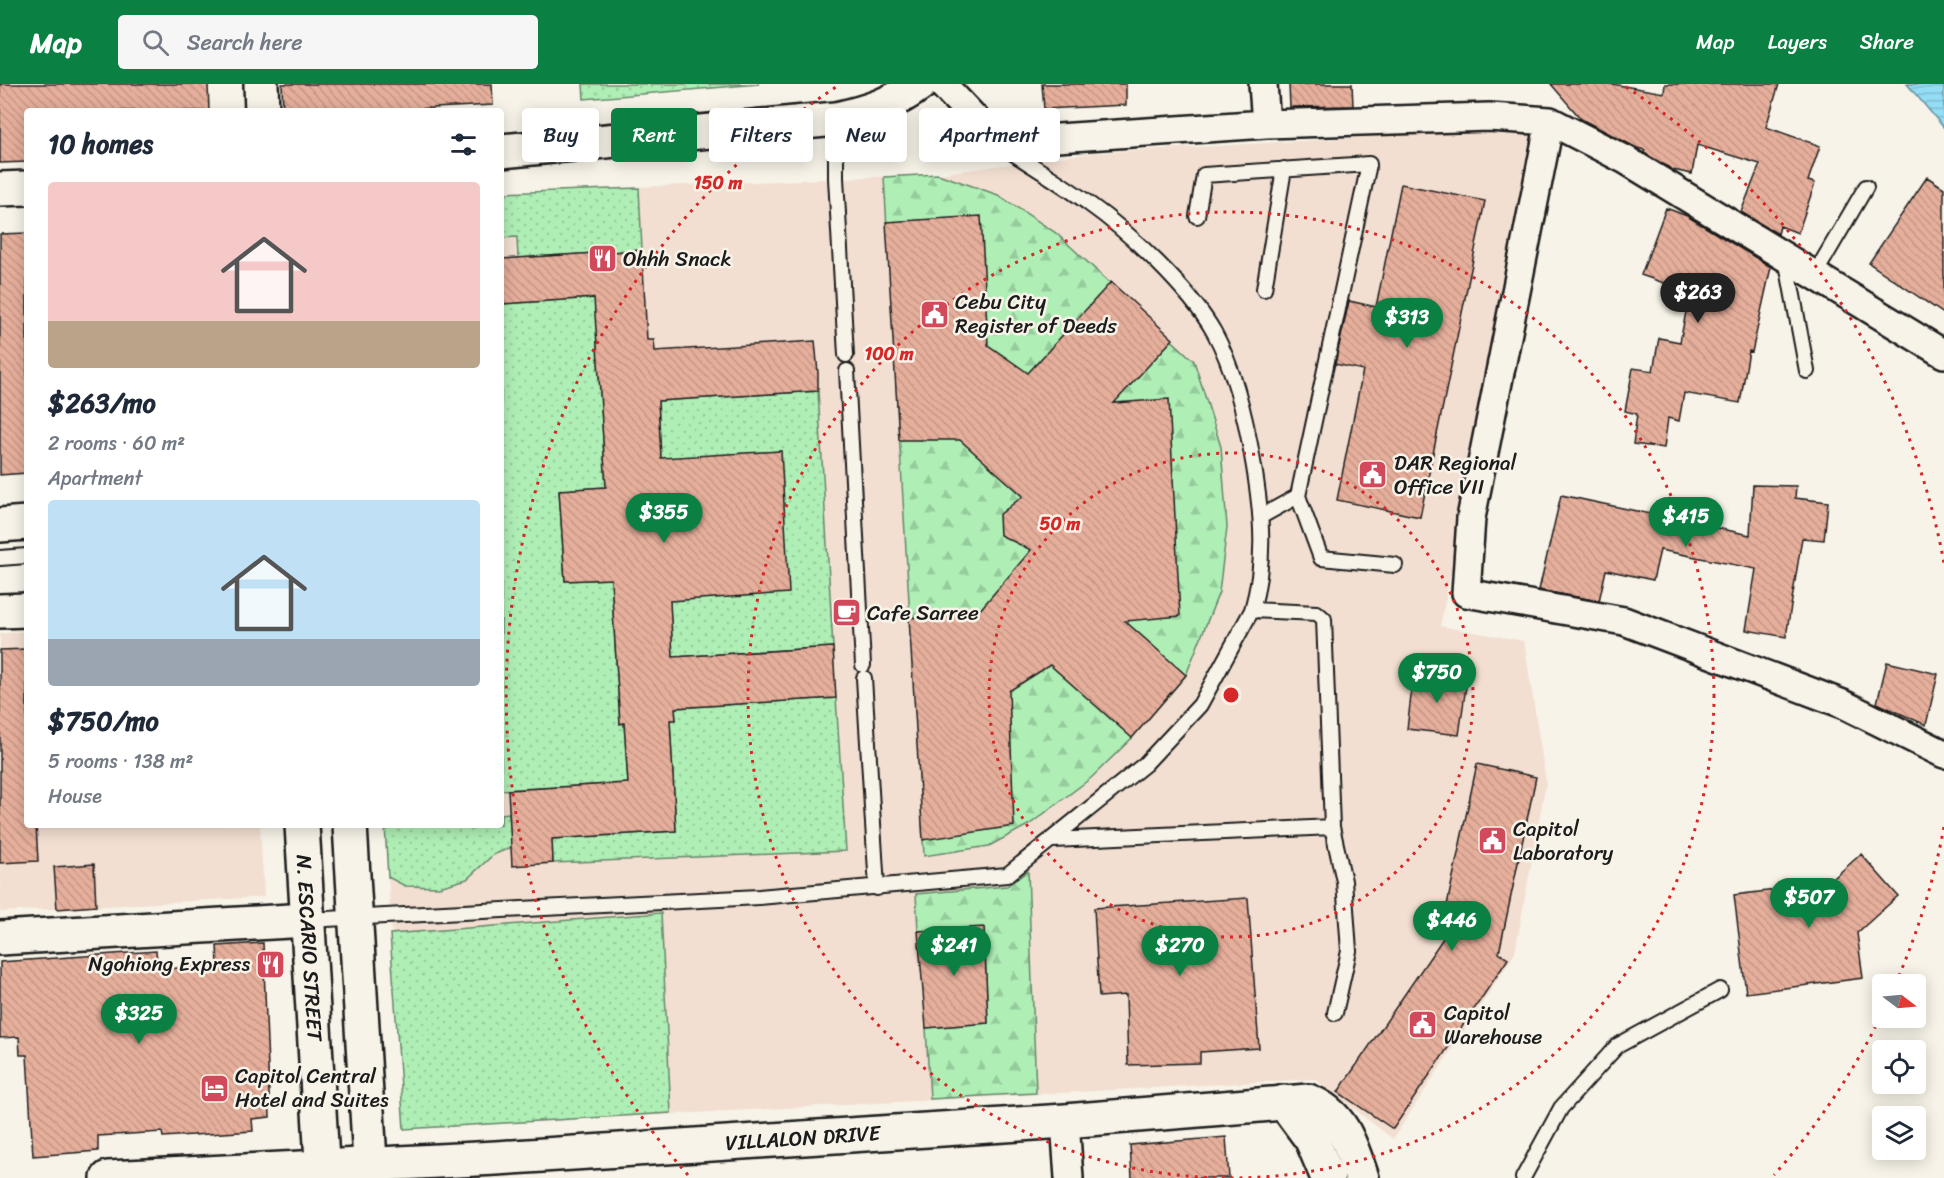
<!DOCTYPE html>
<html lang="en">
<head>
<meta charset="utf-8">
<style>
  body { margin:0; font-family:Sriracha,sans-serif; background:#f6f6f7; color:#1f2937; height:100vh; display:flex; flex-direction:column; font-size:22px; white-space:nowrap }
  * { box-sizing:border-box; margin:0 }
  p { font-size:20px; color:#747a83 }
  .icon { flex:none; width:33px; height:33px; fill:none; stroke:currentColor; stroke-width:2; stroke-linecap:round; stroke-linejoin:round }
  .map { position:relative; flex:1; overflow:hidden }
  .drawer { position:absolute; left:24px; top:24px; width:480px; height:720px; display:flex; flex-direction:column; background:#fff; border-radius:6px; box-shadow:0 3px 15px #0003 }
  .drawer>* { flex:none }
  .guide { position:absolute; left:522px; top:24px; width:570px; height:54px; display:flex; gap:12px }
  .needle { width:39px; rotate:106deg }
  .controls { position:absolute; left:1872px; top:890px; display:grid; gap:12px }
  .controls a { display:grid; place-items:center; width:54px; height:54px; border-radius:6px; background:#fff; box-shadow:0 3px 15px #0003; font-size:30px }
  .price { position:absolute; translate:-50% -51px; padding:0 14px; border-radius:21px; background:#0b8043; color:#fff; font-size:20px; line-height:39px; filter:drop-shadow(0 2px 3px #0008) }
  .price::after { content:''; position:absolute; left:50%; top:36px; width:18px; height:14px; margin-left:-9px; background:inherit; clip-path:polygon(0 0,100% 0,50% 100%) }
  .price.selected { background:#222; color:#fff }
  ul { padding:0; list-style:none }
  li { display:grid; align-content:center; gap:12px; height:318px; padding:0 24px }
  li span { display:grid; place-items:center; height:186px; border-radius:6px; color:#555 }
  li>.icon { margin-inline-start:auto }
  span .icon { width:108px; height:108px; fill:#fffc; stroke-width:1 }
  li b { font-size:26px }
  h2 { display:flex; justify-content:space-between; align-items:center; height:72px; padding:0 24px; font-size:26px }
  .chip { padding:0 21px; border-radius:6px; background:#fff; box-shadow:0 3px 15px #0003; font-size:21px; line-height:54px }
  .chip.selected { background:#0b8043; color:#fff }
  header { display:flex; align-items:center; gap:36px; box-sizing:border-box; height:84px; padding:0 30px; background:#0b8043; color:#fff }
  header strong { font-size:28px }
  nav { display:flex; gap:33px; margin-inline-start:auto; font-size:21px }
  .search { width:420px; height:54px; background:#f6f6f7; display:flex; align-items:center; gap:15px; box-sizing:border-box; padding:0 21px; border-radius:6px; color:#747a83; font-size:22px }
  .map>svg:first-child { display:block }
  .built { fill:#f2dfd1 }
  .grass { fill:url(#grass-dots); stroke:#668669; stroke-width:1.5 }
  .forest { fill:url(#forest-firs); stroke:#668669; stroke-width:1.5 }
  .water { fill:url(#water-rules); stroke:#64909e; stroke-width:1.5 }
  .building { fill:url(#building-back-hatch); stroke:#1c1c1c; stroke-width:1.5 }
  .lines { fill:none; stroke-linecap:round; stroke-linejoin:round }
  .service-casing { stroke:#1c1c1c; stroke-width:18 }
  .minor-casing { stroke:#1c1c1c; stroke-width:32 }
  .tertiary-casing { stroke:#1c1c1c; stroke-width:38 }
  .secondary-casing { stroke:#1c1c1c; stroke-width:38 }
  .service { stroke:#f7f3e8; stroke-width:14 }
  .minor { stroke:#f7f3e8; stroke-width:27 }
  .tertiary { stroke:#f7f3e8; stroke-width:33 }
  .secondary { stroke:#f7f3e8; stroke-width:33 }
  .ring { fill:none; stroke:#d62828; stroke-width:3; stroke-dasharray:3 6 }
  .labels { text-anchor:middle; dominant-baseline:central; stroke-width:5; stroke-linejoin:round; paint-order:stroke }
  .poi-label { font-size:21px; fill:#1c1c1c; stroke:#f7f3e8; text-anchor:start }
  .street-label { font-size:21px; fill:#1c1c1c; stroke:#f7f3e8 }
  .centre { fill:#d62828; stroke:#f7f3e8; stroke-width:3 }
  .ring-label { font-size:18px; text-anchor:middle; font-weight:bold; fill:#d62828; stroke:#f7f3e8; stroke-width:5; stroke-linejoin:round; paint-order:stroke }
</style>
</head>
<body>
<header>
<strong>Map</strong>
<div class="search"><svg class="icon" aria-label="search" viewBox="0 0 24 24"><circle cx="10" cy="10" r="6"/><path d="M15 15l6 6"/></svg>Search here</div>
<nav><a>Map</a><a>Layers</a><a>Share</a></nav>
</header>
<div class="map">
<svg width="1944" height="1094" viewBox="0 0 1944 1094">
  <defs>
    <pattern id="grass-dots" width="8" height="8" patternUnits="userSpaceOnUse" patternTransform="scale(1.5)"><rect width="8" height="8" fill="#afefb6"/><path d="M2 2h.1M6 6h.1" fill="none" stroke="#96cc9c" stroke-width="1.8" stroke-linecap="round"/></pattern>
    <pattern id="forest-firs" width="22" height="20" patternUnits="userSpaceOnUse" patternTransform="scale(1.5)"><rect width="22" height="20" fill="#afefb6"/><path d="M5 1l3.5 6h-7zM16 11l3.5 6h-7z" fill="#96cc9c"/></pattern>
    <pattern id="water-rules" width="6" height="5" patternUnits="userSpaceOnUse" patternTransform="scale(1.5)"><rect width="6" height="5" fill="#94ddf5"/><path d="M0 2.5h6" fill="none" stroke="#7fbdd1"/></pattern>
    <pattern id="building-back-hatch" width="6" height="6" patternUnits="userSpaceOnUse" patternTransform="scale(1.5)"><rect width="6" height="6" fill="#e6af9c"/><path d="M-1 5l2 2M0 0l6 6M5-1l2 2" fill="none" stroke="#c59686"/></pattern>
  </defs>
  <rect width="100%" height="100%" fill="#f7f3e8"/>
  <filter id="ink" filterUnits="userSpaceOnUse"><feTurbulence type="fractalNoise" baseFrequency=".0167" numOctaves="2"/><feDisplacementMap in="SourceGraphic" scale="12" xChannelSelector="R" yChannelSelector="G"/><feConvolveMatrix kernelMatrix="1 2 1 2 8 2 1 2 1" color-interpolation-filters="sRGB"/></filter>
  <g filter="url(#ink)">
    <!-- built -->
    <path class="built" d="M1543,43l-103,499 84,15 22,141 -31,171 -122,186 -78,-60 -911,50 -19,-304h116v-632l437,-19 152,-21z
      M27,547v194h233l4,72 -264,15v-278z"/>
    <!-- grass -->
    <path class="grass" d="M583,0h176l-175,15z
      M639,104l3,62 -124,8 -1,-21 -16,1v-45z
      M599,214l-2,46 9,143 -47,4 6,90 46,-2 9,144h4l4,60 -127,7v-486z
      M818,307l15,256 -160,10 -5,-83 113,-123 -77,5 -42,28 -4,-83z
      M836,614l10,153 -293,12 -1,-24 124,-8 -6,-111h6l-1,-12z
      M509,729l3,34 -19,8 -26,24 -28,8 -34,-1 -17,-9 -3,-52h116v-11z
      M661,829l10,200 -267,16 -14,-195z"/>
    <!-- forest -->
    <path class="forest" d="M938,90l60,21 58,38 138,128 27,86 6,80 -8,65 -33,83 -54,63 -41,40 -61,46 -41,22 -65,10 -40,-679z
      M1028,787l8,222 -106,6 -4,-71 62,-5 -4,-95 -66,3 -2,-37 91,-8z"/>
    <!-- water -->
    <path class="water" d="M1907,0h37v44z"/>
    <!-- building -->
    <path class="building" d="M0,0h208l1,27h-182v51l-27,1z
      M282,0h210l1,21 -118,6h-92z
      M1042,0h84v21l-82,4z
      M1289,0h63l1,22 -63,1z
      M1551,0h61l52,9 1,-9h114l-13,43 54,19 -12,35 7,2 -17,50 -18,-7 -2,8 -37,-22 19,-48 -63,-19 -5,29 -19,-4 -29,-17 1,-3 -8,-2 -56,-29z
      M1927,93l17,11v126l-75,-51z
      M1401,100l84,17 -65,316 -83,-17 26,-130 -28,-6 14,-63 27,6z
      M1666,124l21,8 84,51 -19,85 -3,-1 -9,52 -56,-10 -5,28 -11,-3 -4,30 -31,-4 4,-30 -12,-3 8,-43 20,3 6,-33 21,4 10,-50 -49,-17z
      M981,132l7,129 40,28 83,-91 62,57 -59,64 55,-4 11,217 -55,5 61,54 -54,63 -82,-73 -41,26 5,135 -91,14 -14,-222 70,-7 52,-61 -31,-15 -1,-20 24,-19 -63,-56h-61l-13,-218z
      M27,149v240l-27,2v-241z
      M642,166l5,90h7l1,11 160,-10 3,32v18l-160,10 3,57 120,-7 8,142 -119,8 3,56 160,-10 3,51 -161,10 1,12h-6l6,111 -124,8 1,24 -41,3 -4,-76 120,-7 -4,-60 -4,1 -9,-145 -46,2 -6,-91 47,-3 -12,-189 -93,6v-45z
      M1753,401l43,1 -1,12 33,4 -4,38 -22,-2 -16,99 -40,-7 10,-61 -96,-19 -7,30 -47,-10 -7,31 -60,-11 22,-95 189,40z
      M27,565v176h9l2,36 -38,2v-213z
      M1887,578l51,12 -12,51 -49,-22z
      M1414,588l53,7 -8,56 -52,-6z
      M1477,680l59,13 -37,176 9,6 -115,170 -55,-37 125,-183 -16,-4z
      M1861,770l37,42 -41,37 6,45 -117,15 -12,-98 93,-11z
      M94,780l2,42 -39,3 -3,-42z
      M1248,814l11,150 -59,4v11l-72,2 -2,-70 -27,2 -5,-89z
      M984,843l4,96 -62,5 -8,-97z
      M263,859l7,174 -18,2 1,12 -90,6 -1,-5 -64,4v15l-65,5 -6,-101h-7l-1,-18 -19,1v-76l156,-11 2,19 60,-6 -1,-18z
      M1226,1053l3,41h-97l-2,-33z"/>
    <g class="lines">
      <defs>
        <path id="service" d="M836,35v59l10,177
          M1197,132l7,-41 165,-11 -71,332 23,62 74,7
          M1786,174l21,113
          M1815,190l51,-87
          M1264,205l20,-120
          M847,287l16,294
          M1262,432l36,-20
          M0,474l27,-2
          M1252,526l65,3 7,6 8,208 12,54 5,70 -14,62
          M864,594l13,210
          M1053,756l279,-13
          M307,836l452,-23 248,-22 138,-111 55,-59 52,-95c14,-48 10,-95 2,-143 -7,-43 -19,-97 -40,-135 -25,-44 -85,-100 -126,-129 -28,-21 -58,-38 -87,-58
          M1523,1094l38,-70 56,-62 103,-56"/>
        <path id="minor" d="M942,0l55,58 269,-18 223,-7 61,4 76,39 318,194
          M1263,0l3,40
          M1550,37l-79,397 -5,75 158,28 219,83 101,50
          M1065,1037l4,57"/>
        <g id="tertiary">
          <path d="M261,0l1,27"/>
          <path d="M0,105l27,-1"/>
          <path d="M0,854l307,-18"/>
          <path d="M1284,1018l28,38 16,38"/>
          <path id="s1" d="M108,1094l388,-20 569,-37 243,-20c35,13 43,45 54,77"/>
        </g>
        <g id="secondary">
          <path d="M501,67l335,-32c32,-7 57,-15 84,-35"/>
          <path d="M0,441l27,-2"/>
          <path d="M0,527l27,-1"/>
          <path id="s2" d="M302,741l21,353"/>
          <path d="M350,741l21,353"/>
        </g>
      </defs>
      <!-- service casing -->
      <use href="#service" class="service-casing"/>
      <!-- minor casing -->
      <use href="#minor" class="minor-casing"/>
      <!-- tertiary casing -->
      <use href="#tertiary" class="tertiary-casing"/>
      <!-- secondary casing -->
      <use href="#secondary" class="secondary-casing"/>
      <!-- service -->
      <use href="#service" class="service"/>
      <!-- minor -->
      <use href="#minor" class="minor"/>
      <!-- tertiary -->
      <use href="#tertiary" class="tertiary"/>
      <!-- secondary -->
      <use href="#secondary" class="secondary"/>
    </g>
  </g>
  <!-- distance rings -->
  <g class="ring">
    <circle cx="1231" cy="611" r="242"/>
    <circle cx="1231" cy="611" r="483"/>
    <path d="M1944 743A725 725 0 0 1 1898 894M1880 934A725 725 0 0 1 1774 1091M688 1091A725 725 0 0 1 836 3M1626 3A725 725 0 0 1 1944 479"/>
  </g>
  <!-- icons -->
  <defs>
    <symbol id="restaurant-square" viewBox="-11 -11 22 22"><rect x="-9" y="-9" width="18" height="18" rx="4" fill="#d1495b" stroke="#f7f3e8"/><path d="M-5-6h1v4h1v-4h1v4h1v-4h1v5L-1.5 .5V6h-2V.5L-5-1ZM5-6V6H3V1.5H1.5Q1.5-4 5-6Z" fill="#fff"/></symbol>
    <symbol id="civic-square" viewBox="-11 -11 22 22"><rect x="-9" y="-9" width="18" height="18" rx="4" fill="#d1495b" stroke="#f7f3e8"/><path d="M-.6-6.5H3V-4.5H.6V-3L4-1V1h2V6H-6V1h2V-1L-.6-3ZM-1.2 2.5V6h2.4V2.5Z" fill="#fff"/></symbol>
    <symbol id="cafe-square" viewBox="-11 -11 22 22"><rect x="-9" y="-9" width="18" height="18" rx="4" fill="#d1495b" stroke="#f7f3e8"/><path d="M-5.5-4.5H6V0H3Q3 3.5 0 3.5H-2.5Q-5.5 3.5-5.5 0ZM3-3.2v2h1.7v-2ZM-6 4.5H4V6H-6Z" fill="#fff"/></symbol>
    <symbol id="hotel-square" viewBox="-11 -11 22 22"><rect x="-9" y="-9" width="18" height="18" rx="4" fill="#d1495b" stroke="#f7f3e8"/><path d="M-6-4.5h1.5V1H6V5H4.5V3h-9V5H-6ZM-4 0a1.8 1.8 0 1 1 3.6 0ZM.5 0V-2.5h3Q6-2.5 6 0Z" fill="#fff"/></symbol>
  </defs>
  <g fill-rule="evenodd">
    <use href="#restaurant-square" x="586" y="158" width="33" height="33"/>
    <use href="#civic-square" x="918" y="214" width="33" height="33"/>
    <use href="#civic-square" x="1356" y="374" width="33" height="33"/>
    <use href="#cafe-square" x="830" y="512" width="33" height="33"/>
    <use href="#civic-square" x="1476" y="740" width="33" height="33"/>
    <use href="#restaurant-square" x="254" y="864" width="33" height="33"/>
    <use href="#civic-square" x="1406" y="924" width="33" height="33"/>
    <use href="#hotel-square" x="198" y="988" width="33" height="33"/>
  </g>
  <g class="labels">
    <!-- poi labels -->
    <g class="poi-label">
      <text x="623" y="175">Ohhh Snack</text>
      <text x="955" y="218">Cebu City<tspan x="955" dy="24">Register of Deeds</tspan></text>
      <text x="1394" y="379">DAR Regional<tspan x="1394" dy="24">Office VII</tspan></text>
      <text x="867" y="529">Cafe Sarree</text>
      <text x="1513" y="745">Capitol<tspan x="1513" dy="24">Laboratory</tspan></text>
      <text x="250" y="880" text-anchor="end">Ngohiong Express</text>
      <text x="1444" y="929">Capitol<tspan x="1444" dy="24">Warehouse</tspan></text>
      <text x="235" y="992">Capitol Central<tspan x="235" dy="24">Hotel and Suites</tspan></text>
    </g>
    <!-- street labels -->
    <g class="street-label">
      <text stroke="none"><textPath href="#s2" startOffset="123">N. ESCARIO STREET</textPath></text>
      <text stroke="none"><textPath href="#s1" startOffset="696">VILLALON DRIVE</textPath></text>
    </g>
  </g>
  <circle cx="1231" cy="611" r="9" class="centre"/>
  <g class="ring-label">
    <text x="718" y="105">150 m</text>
    <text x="889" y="276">100 m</text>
    <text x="1060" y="446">50 m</text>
  </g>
</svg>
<div class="controls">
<a><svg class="needle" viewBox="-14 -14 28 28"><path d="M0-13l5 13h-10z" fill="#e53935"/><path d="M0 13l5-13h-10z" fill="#747a83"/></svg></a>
<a><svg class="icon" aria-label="locate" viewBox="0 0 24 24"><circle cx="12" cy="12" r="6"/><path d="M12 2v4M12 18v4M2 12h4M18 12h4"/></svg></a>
<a><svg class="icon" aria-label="layers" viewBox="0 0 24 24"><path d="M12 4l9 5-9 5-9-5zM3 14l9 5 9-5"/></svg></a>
</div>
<b class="price selected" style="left:1698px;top:240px">$263</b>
<b class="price" style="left:1407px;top:265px">$313</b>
<b class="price" style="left:664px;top:460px">$355</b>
<b class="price" style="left:1686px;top:464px">$415</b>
<b class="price" style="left:1437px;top:620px">$750</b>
<b class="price" style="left:1809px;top:845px">$507</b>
<b class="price" style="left:1452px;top:868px">$446</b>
<b class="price" style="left:954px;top:893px">$241</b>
<b class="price" style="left:1180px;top:893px">$270</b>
<b class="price" style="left:139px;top:961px">$325</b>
<div class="guide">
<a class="chip">Buy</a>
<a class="chip selected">Rent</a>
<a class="chip">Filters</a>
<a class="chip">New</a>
<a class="chip">Apartment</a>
</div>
<section class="drawer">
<h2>10 homes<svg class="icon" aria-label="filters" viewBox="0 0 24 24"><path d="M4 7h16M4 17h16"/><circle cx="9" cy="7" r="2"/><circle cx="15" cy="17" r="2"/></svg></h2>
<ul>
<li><span style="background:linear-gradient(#f6c9c9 75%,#b9a48a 0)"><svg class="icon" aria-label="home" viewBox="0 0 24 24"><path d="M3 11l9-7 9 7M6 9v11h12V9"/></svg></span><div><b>$263/mo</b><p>2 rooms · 60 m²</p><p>Apartment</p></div></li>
<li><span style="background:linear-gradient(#bfe0f5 75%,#9aa5b1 0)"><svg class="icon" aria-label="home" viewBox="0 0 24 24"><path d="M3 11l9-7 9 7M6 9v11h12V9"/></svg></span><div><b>$750/mo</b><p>5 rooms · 138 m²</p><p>House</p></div></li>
</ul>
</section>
</div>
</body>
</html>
